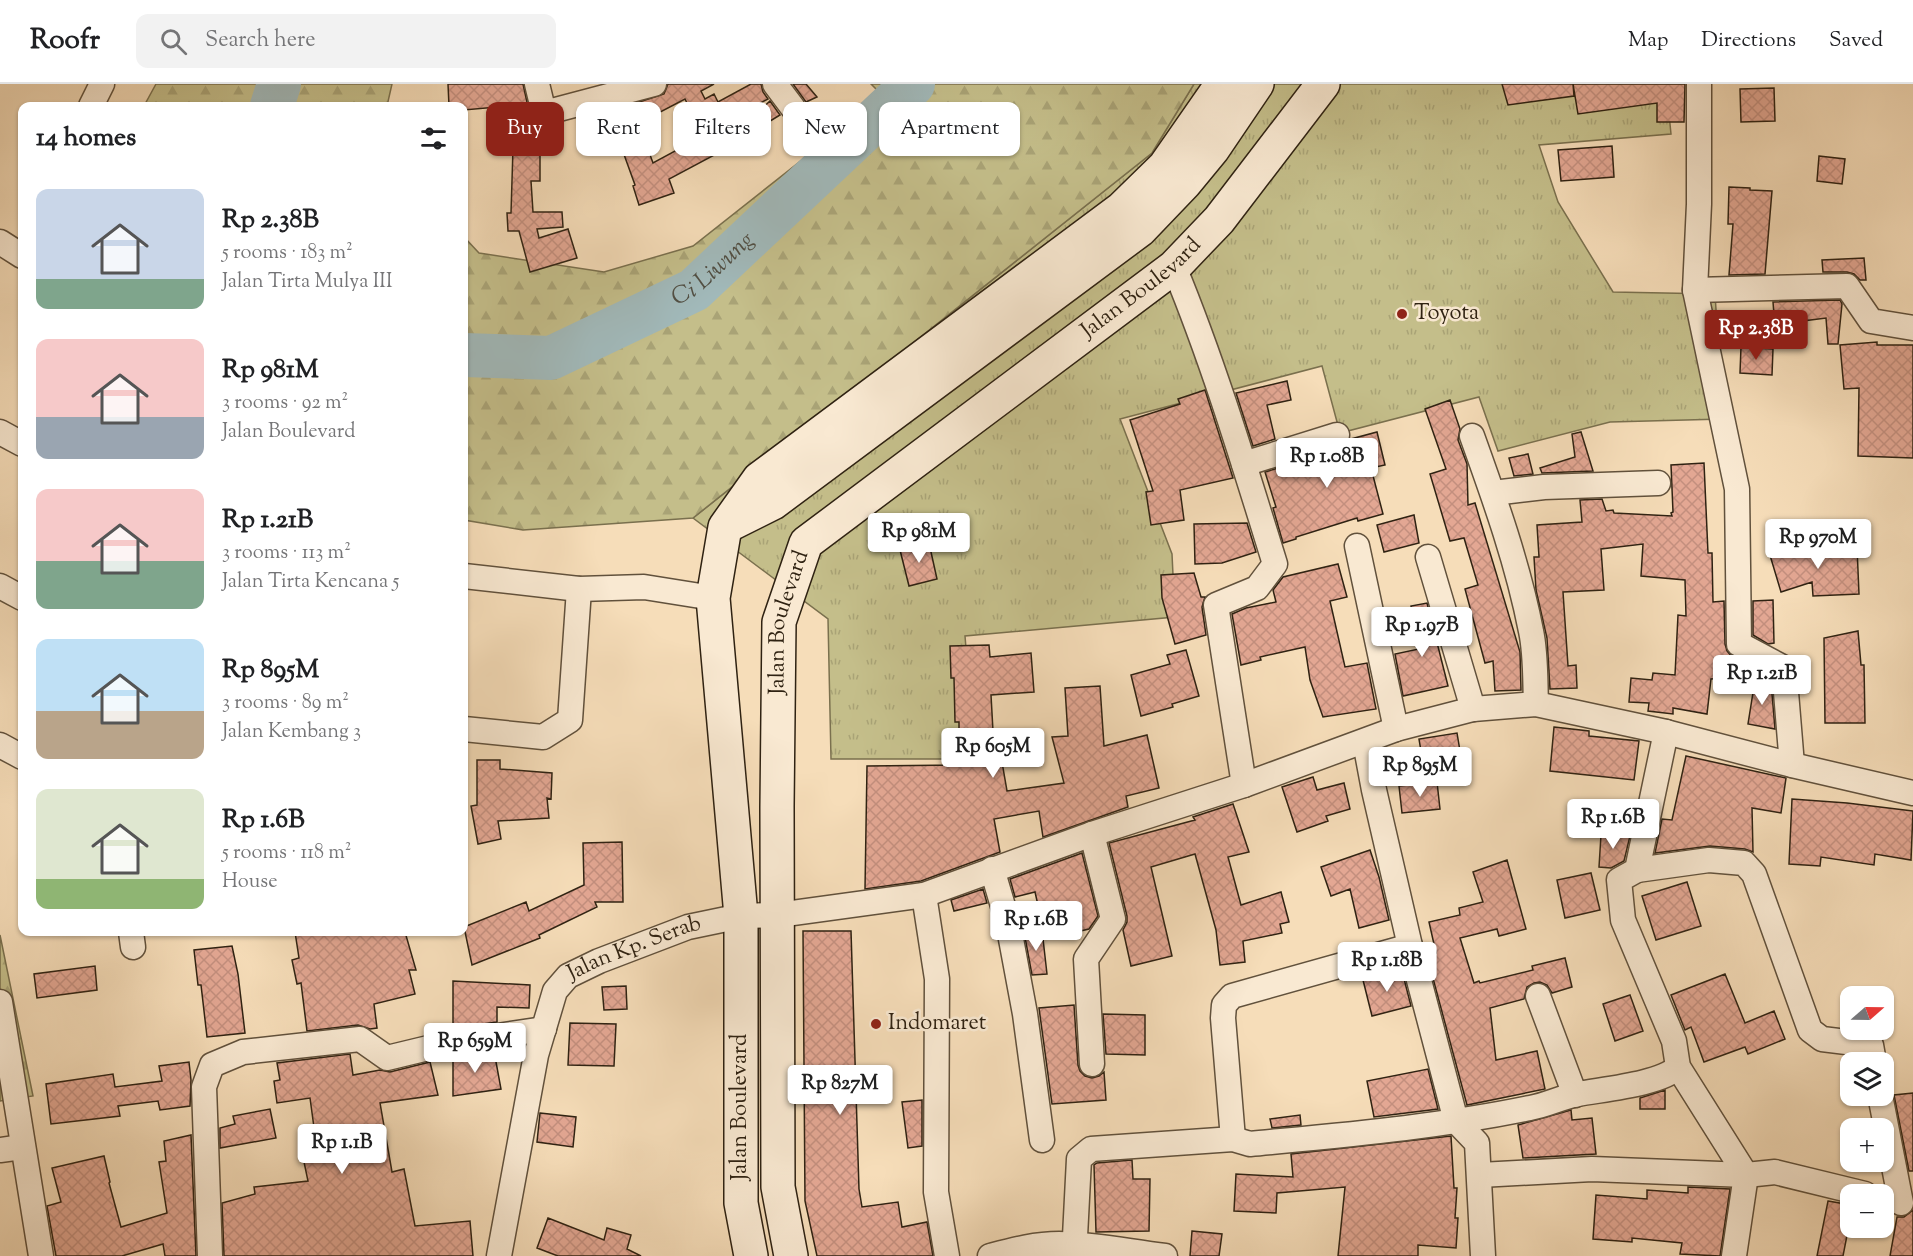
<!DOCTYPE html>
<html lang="en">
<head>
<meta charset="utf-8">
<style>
  body { margin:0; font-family:"Sorts Mill Goudy",serif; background:#f2f2f2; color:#202124; height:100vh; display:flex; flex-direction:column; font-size:22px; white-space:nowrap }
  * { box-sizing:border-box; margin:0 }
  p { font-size:20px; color:#757577 }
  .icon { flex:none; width:33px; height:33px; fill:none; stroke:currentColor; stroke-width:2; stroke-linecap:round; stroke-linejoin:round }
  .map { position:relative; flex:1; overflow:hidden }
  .sheet { position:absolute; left:18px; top:18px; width:450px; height:834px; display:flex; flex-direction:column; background:#fff; border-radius:12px; box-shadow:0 2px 4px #0004 }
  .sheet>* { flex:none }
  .top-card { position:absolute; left:486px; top:18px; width:570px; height:54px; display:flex; gap:12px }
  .needle { width:39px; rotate:70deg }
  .controls { position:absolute; left:1840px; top:902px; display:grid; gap:12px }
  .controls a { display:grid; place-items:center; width:54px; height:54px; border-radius:12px; background:#fff; box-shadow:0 2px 4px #0004; font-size:30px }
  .price { position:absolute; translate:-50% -51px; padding:0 14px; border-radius:6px; background:#fff; color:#222; font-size:20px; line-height:39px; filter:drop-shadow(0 2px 3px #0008) }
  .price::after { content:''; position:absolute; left:50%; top:36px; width:18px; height:14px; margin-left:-9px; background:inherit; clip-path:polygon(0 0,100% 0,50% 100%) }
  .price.on { background:#8f2418; color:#fff }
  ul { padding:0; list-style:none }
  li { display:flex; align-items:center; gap:18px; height:150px; padding:0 18px }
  li span { display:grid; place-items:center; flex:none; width:168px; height:120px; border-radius:12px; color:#555 }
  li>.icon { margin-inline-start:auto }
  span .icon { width:72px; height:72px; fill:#fffc; stroke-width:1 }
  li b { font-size:26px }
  h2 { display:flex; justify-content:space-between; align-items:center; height:72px; padding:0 18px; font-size:26px }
  .chip { padding:0 21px; border-radius:12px; background:#fff; box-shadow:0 2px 4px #0004; font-size:21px; line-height:54px }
  .chip.on { background:#8f2418; color:#fff }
  header { display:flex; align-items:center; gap:36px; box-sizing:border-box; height:84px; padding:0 30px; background:#fff; border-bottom:2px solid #e0e0e0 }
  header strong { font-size:28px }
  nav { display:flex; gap:33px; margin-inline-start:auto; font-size:21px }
  .search { width:420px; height:54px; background:#f2f2f2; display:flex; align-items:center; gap:15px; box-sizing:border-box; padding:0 21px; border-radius:12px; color:#757577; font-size:22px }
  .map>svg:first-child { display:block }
  .grass { fill:url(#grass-tufts); stroke:#7a704e; stroke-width:1.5 }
  .forest { fill:url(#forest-firs); stroke:#7a704e; stroke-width:1.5 }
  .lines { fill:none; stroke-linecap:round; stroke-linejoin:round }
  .river { stroke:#a1b9ba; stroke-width:44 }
  .building { fill:url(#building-cross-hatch); stroke:#2f2212; stroke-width:1.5 }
  .street-casing { stroke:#61513c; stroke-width:27 }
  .secondary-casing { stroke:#2f2212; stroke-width:36 }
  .street { stroke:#f9e9d2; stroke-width:24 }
  .secondary { stroke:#f9e9d2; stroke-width:33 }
  .poi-dot { fill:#8f2418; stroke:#f9e9d2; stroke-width:2 }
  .labels { text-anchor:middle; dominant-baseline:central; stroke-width:5; stroke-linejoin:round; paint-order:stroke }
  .street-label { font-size:22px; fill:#2f2212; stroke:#f9e9d2 }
  .poi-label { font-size:22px; fill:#2f2212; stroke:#f9e9d2; text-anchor:start }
  .water-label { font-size:24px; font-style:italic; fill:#514f44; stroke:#f9e9d2 }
</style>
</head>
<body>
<header>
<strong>Roofr</strong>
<div class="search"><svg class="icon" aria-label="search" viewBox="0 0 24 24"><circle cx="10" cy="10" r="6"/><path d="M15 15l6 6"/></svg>Search here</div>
<nav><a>Map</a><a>Directions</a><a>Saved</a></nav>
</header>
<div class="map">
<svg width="1913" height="1172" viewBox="0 0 1913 1172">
  <defs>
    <pattern id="grass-tufts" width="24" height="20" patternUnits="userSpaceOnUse" patternTransform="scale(1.5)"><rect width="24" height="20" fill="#c4be8a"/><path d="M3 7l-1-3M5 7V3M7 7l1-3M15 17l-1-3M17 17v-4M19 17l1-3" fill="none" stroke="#a9a376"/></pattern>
    <pattern id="forest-firs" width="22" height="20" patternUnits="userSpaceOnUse" patternTransform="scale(1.5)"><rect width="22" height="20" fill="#c4be8a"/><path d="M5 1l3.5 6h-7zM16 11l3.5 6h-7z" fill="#a9a376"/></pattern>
    <pattern id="building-cross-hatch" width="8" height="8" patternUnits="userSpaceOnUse" patternTransform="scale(1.5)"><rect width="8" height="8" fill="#e3a793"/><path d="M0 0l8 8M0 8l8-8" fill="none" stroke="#c38f7e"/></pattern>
  </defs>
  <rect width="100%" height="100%" fill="#f6ddb9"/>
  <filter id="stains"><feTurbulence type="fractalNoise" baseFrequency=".00333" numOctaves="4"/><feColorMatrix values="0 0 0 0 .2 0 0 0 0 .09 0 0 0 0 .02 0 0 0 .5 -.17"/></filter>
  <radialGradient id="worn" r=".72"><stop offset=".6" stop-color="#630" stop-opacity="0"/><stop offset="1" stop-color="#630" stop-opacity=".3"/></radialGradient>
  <!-- grass -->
  <path class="grass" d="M1194,0h472l5,50 -132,11 19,57 55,90 102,2 8,125 -113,3 -112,29 -19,-54 -139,36 -18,-67 -202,53 52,135 3,63 -210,19 10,123h-144l-3,-140 -135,-101 459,-365z"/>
  <!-- forest -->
  <path class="forest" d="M156,0h236l-5,22h-243z
    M871,0h323l-42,69 -459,365 -170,12 -59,-10v-283l15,16 125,19 89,-26 190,-150z
    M0,851l33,161 -33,5z"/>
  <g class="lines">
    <!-- river -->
    <g class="river">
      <path d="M272,22l7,-22"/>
      <path id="s1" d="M464,271l87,3 143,-68 219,-206"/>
    </g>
  </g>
  <!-- building -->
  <path class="building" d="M448,0h75l7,32 7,9 3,13v43h-9l2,31h29l1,15 -26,2 2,9 29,-9 9,29 -47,14 -11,-41h-11l-1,-18h4l2,-65 -6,1 -10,-42 -33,3v-4h-15z
    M668,0h46l-13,7 4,8 9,-5 4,8 33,-18h10l2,8 5,7 -45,23 12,22 -66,35 5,14 -35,12 -6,-19 2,-1 -13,-36 23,-8 8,22 50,-27 -18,-37 -40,21 -9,-17 28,-9z
    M793,0h13l11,13 -11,5z
    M1502,0h71l1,12 -66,9z
    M1573,0h112l-1,38h-27v-19l-79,11z
    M1774,4l1,33 -34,1 -1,-33z
    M770,17l10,14 -36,22 -5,-7z
    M1612,62l2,31 -53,4 -3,-31z
    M1819,72l26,3 -3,25 -25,-3z
    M1729,103l21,1v2l22,1 -7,83 -36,1 4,-51h-5z
    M1864,174l2,22h-6l-6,-6 -7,-2h-24l-1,-12z
    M1840,216l2,4 -4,40h-10l-2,-26 -23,3 1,22 -28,-3 -3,-38z
    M1877,258v3h36v113l-55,-2 1,-68 -15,1 -4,-44z
    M1741,263l32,2 -1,26 -32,-2z
    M1287,297l4,19 -24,5 8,34 -22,7 -17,-53z
    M1205,306l28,88 -53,12 4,30 -33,5 -5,-33 7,-1 -23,-71 50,-16 -2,-5z
    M1450,316l10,29 -2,11 9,24 1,41 7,-2 45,149 1,38 -26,1 -2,-30 -8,2 -20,-74 13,-4 -14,-47 -14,3 -20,-67 16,-5 -21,-60z
    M1377,348l8,33 -14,3 12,46 -25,7 -1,-3 -61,19v2l-13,4 -10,-35 3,-1 -11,-35 76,-23 6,-4 4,-6z
    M1581,348l12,39 -51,2 -2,-5 35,-11 -3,-23z
    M1528,370l5,20 -19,2 -5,-18z
    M1704,379l4,90h4l1,49 11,-1 1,43 2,7 5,6 19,9 1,10 -41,3 -4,35 -34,-6v6l-25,-3 1,-8 -20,-1 2,-24 21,2 1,-7 22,2 3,-60 8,1 -1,-36 -44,-4 2,-32 -42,5 3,41 -41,2 5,74 8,-1 1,23 -27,1 -3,-51 -11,-48 -2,-33h5l-2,-32 45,-3 -2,-22 22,-1 4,12 7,-1 1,3 58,3 -1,-3 2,-1 -2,-47z
    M1414,431l5,28 -35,9 -7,-27z
    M1247,439l9,29 -34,11 -27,1 -1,-40z
    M929,459l8,36 -28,7 -9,-36z
    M1857,463l2,47 -46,2 -1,-14 -31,10 -12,-40z
    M1338,480l9,33 -17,4 15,66 22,-4 9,46 -53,8 -13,-37 -5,-33 -45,10 1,3 -20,5 -9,-51 14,-6 30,-6 -3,-12 10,-13z
    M1194,489l7,24h4l-3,10 4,28 -31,9 -13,-46 -1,-23z
    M1773,516l1,43 -6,1 -15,-9v-34z
    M1427,519l21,83 -45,10 -8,-42 24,-5 -8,-43z
    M1858,547l3,34h3l1,58h-40l-1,-85z
    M989,561l1,12 41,-4 3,39 -43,3 2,36h2v8h3l9,52 57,-8 -12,-46 16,-1 -3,-48 35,-2 4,60 43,-11 12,53 -33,8 2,11 -85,30 -4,-26 -45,8 6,33 -79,29 -56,8 2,-123 92,-1v-43h-4l-1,-44h-3l-1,-32z
    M1186,566l13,46 -27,8 1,3 -32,9 -10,-41 39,-11 -3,-9z
    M1755,596l16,2 4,47 -27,-5z
    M1554,643l35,4v5l50,5 -5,39 -84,-9z
    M1457,649l5,30 -38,6 -5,-30z
    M1686,672l100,22 -5,35 -29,-5 1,44 -8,-3 -35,-3 -55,7 7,-34 10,1z
    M477,676h23v9l52,4 -1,26 -4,-1 2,20 -51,3 3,18 -23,5 -7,-38 6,-1z
    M1313,693l4,13 27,-7 6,26 -24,7 2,5 -31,11 -15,-45z
    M1437,698l3,27 -38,4 -3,-27z
    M1792,715l55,4 66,8 -2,49 -36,-6 -1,11 -53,-8 -1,9 -31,-2z
    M1233,720l16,48 -21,5 13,48 40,-13 8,30 -9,2 2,9 -39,8 2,21 -25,3 -4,-35 -21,-76 -44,13 21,89 -41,10 -8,-36 4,-8v-6l-18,-73 86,-23 -2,-3z
    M1601,751l29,1 -6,25 -13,7 -12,-1z
    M622,758l1,60h-28l2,5 -58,28 1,3 -68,27 -8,-38 62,-25 3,9 55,-26 -1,-42z
    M1370,766l9,27 10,43 -30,8 -9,-39 -19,7 -10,-29z
    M1082,769l16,63 -9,13 -9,2 -1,-3 -34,8 -10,-44 -20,5 -5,-18z
    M1507,776l19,69 -27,7 -2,-7 -37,9 14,45 5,-2 1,2 53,-13 -1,-4 33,-8 7,29 -20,6 -5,-8 -7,-3 -6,1 -7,4 -3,12 -34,9 6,52 41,-9 8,38 -78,16 -40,-149 9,-3 -7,-31 31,-7 -1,-7 24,-6 -10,-30z
    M1591,789l9,37 -35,8 -8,-38z
    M1687,798l14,44 -45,14 -14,-44z
    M983,805l4,14 -33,8 -3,-11z
    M1042,846l5,44 -15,1 -8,-43z
    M803,847h48l8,258 3,18 36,-5 4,25 25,-5 6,34h-116l-12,-55z
    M295,848h110l11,38h-7l6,24 -41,10 3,24 -7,1 -12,-4 -51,6 -6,-48 -4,1 -5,-24 7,-2z
    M232,862l6,28 7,59 -38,4 -6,-52h-3l-4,-35z
    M95,882l2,24 -60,8 -3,-24z
    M1402,887l9,35 -39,10 -9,-36z
    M1725,890l20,49 29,-12 11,28 -37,15 -3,-7 -41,15 -13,-35 -6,3 -14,-35z
    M453,897l77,4 -1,23 -32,-1v15l-44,6z
    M626,902l1,23 -23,1 -2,-23z
    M1630,911l13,36 -28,10 -12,-37z
    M1074,921l4,60 2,6 5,5 7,2 7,-2 5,-4 2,28 -54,4 -13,-96z
    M1103,930l42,1v40l-39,-1z
    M570,939l46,1 -2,42 -46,-1z
    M494,967l7,38 -48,7v-39z
    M350,970l3,21 27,-5 10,2 40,-10 8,33 -58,8 12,69 12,-3 11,57 55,-5 3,35h-249l-2,-53 33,-9 -1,-7 54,-6 -9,-43 16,-3 -5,-37 -33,5 -3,-22 6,-1 -3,-17z
    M189,978l2,18 -1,26 -30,4 -2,-9 -40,5 2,10 -69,8 -5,-40 67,-10 2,13 47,-6 -3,-15z
    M1428,985l10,40 -64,8 -7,-36z
    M1665,1006v19h-25v-11z
    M1913,1009v78h-4l-15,-76z
    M922,1016v46l-14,2 -6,-46z
    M270,1025l6,29 -56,10v-20l15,-4 -2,-8z
    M1571,1026l1,10 20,-2 4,36 -73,4 -5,-33z
    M540,1029l36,4 -3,30 -36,-5z
    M1300,1031l1,10 -29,3 -2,-9z
    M191,1051l5,121h-31l-2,-12 -41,12h-66l-9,-50 14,-4 -9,-34 52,-12 6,26 -1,1 12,44 46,-14 -8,-51 7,-1 -2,-20z
    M1451,1052l3,52h3l-2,30h3l-2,30 -38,-3v11h-80l7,-69 -68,6 -1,20 -42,-2 2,-37 57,3 -2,-23z
    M1132,1076l1,19h17l-1,52 -53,1 -2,-67 3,-2z
    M1688,1103l42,2 -10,67 -40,-2 2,-11 -50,-5v4l-39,-3 3,-44 51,4v-9l41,3z
    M1828,1117l23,4v10l-8,41h-26z
    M1913,1126v46h-23l7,-39h7z
    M548,1134l56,22 3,-12 24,7 -4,14 14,7h-83l-21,-8z
    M1192,1147l30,3 -3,22h-29z"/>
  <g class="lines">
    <defs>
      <g id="street">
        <path d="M537,0l7,29 110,-29"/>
        <path d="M775,0l18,24"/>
        <path d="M1699,0v120l-4,86 42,199 2,155 45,24 8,97"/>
        <path d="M91,22l11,-22"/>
        <path d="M0,158l22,14"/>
        <path d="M1174,183c40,97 70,197 101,297l-18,24 -41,17 28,180"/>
        <path d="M1695,206l152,-4 24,35 42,7"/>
        <path d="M0,348l22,12"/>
        <path d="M1472,352c23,64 46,128 59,195 5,23 4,49 5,73"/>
        <path d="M1244,380l93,-29"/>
        <path d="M1493,409l51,-6 114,-4"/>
        <path d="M1357,462l39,183"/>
        <path d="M1428,473l45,152"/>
        <path d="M464,492l115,13 65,-2 69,11"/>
        <path d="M0,502l22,12"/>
        <path d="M464,645l79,8 27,-17 9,-131"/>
        <path d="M1666,648l-29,138 -18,10 4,40 51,121 4,26 68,108 -12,81"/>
        <path d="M1365,658l9,48 36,156 46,175 21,22 6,113"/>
        <path d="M0,661l22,12"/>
        <path d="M992,785l16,54 17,91 17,126"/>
        <path d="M1637,786l72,-10 35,3 10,11 56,156 12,9 49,6 3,17"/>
        <path d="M924,811l13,84 -1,213 11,64"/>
        <path d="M131,848l2,15"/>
        <path d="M1538,912l37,99"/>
        <path d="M0,918l41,254"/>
        <path d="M1092,980l-6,-105 27,-40 -21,-85"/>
        <path d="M1880,1011l21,108"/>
        <path d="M1233,1055l-10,-121 1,-13 8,-9 178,-50"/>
        <path d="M0,1066l22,-3"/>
        <path d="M1480,1091l112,-6 154,6 29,-3 90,22"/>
        <path d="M210,1172l-6,-169 8,-22 31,-13 117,-13 27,19 58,-14 99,-15"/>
        <path id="s2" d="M499,1172l37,-201 19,-64 13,-15 31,-15 89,-34 53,-11 37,-1 146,-20 168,-61 152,-49 152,-56 77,-20 63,-5 130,28 126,33 121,28"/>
        <path d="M990,1172c23,-6 45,-12 69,-12 35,0 71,8 106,12"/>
        <path d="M1074,1172l5,-97 12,-10 142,-10 17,5c93,-9 189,-17 280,-36 17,-3 32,-11 48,-14 26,-5 83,-10 100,-27"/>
      </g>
      <g id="secondary">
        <path d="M729,441l44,-22 367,-273 45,-47 28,-34 44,-65"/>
        <path d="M751,1172l-10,-53v-287l-28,-318 12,-71 34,-48 362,-270 44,-43 57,-82"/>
        <path id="s3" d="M791,1172l-13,-69 -1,-380 2,-185 27,-79 368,-276 45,-47 104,-136"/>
      </g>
    </defs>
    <!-- street casing -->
    <use href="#street" class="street-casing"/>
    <!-- secondary casing -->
    <use href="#secondary" class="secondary-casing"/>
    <!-- street -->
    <use href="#street" class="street"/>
    <!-- secondary -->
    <use href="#secondary" class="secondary"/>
  </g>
  <!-- markers -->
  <g class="poi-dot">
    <circle cx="1402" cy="230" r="6"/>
    <circle cx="876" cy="940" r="6"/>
  </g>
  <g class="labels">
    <!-- street labels -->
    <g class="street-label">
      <text stroke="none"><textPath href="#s3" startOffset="1140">Jalan Boulevard</textPath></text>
      <text stroke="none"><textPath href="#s3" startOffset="636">Jalan Boulevard</textPath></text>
      <text stroke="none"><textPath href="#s2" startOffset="363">Jalan Kp. Serab</textPath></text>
      <text transform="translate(741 1023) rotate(-90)">Jalan Boulevard</text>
    </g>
    <!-- poi labels -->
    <g class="poi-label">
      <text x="1414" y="230">Toyota</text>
      <text x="888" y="940">Indomaret</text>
    </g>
    <!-- water labels -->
    <g class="water-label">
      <text stroke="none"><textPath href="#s1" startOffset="273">Ci Liwung</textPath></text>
    </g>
  </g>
  <rect width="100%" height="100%" filter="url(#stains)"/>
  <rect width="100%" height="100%" fill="url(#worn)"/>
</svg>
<div class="controls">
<a><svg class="needle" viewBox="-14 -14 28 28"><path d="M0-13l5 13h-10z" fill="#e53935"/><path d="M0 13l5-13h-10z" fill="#757577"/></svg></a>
<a><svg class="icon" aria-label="layers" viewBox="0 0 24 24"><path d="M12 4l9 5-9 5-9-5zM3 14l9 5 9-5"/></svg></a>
<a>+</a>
<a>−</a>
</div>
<b class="price on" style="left:1756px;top:277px">Rp 2.38B</b>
<b class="price" style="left:1327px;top:405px">Rp 1.08B</b>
<b class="price" style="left:919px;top:480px">Rp 981M</b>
<b class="price" style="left:1818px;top:486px">Rp 970M</b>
<b class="price" style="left:1422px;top:574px">Rp 1.97B</b>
<b class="price" style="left:1762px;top:622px">Rp 1.21B</b>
<b class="price" style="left:993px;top:695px">Rp 605M</b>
<b class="price" style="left:1420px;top:714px">Rp 895M</b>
<b class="price" style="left:1613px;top:766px">Rp 1.6B</b>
<b class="price" style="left:1036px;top:868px">Rp 1.6B</b>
<b class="price" style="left:1387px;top:909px">Rp 1.18B</b>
<b class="price" style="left:475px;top:990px">Rp 659M</b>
<b class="price" style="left:840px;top:1032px">Rp 827M</b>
<b class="price" style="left:342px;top:1091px">Rp 1.1B</b>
<div class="top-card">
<a class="chip on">Buy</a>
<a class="chip">Rent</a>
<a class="chip">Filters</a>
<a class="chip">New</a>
<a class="chip">Apartment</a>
</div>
<section class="sheet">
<h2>14 homes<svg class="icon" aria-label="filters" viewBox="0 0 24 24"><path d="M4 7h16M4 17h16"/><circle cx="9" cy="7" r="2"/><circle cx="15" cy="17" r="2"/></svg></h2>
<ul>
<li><span style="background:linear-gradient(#c9d6e8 75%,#7fa58c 0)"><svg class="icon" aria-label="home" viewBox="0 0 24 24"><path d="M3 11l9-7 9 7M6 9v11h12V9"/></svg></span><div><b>Rp 2.38B</b><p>5 rooms · 183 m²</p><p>Jalan Tirta Mulya III</p></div></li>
<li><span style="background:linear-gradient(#f6c9c9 65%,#9aa5b1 0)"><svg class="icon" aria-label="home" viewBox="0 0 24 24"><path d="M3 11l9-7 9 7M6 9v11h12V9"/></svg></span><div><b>Rp 981M</b><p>3 rooms · 92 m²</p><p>Jalan Boulevard</p></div></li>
<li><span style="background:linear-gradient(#f6c9c9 60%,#7fa58c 0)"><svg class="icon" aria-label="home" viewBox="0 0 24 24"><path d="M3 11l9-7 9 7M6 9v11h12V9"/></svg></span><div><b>Rp 1.21B</b><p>3 rooms · 113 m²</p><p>Jalan Tirta Kencana 5</p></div></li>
<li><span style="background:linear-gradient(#bfe0f5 60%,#b9a48a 0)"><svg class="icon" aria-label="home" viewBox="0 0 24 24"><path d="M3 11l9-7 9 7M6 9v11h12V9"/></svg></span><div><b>Rp 895M</b><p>3 rooms · 89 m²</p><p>Jalan Kembang 3</p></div></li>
<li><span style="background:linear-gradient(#dfe7d0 75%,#8fb573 0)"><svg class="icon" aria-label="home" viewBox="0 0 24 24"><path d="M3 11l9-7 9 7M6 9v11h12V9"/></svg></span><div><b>Rp 1.6B</b><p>5 rooms · 118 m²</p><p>House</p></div></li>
</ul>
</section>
</div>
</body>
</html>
